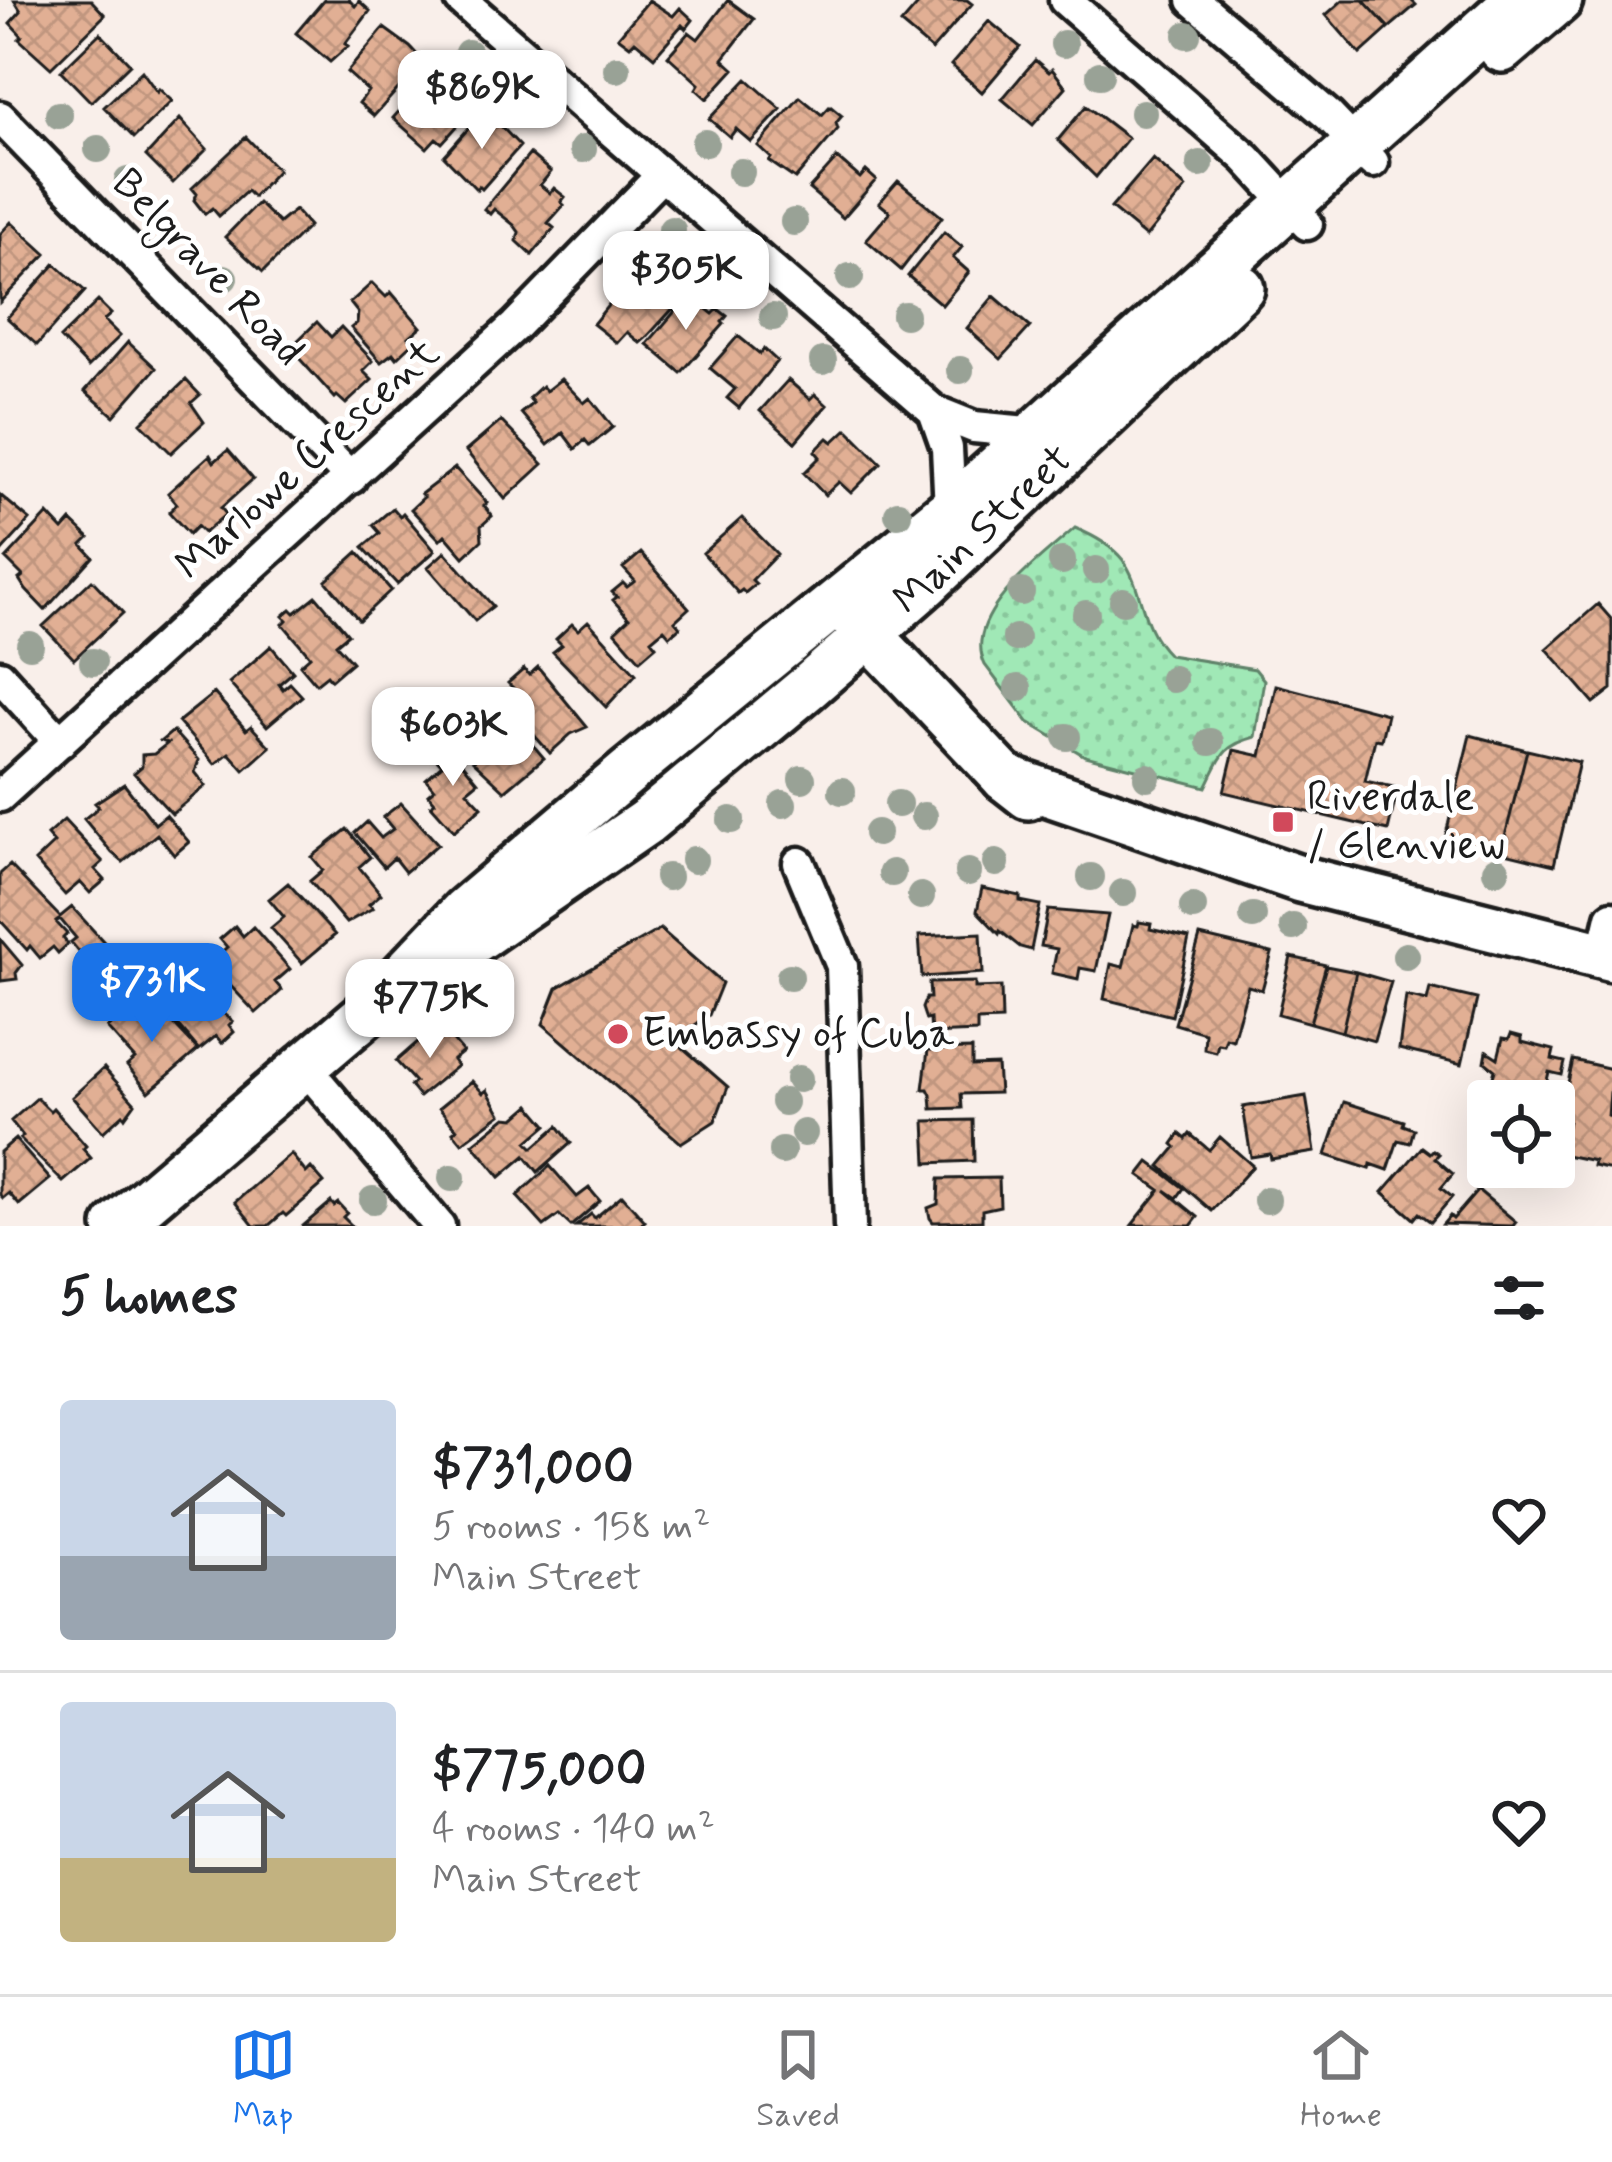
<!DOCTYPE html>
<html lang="en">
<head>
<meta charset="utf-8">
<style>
  body { margin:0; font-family:Mynerve,sans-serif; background:#f6f6f6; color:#202124; height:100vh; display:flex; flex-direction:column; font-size:45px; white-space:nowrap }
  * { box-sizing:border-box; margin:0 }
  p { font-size:39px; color:#757577 }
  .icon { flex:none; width:66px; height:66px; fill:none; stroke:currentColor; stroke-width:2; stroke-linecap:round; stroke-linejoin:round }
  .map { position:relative; height:1226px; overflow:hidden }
  .side { display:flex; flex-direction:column; background:#fff; flex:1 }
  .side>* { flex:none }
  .tools { position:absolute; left:1467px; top:1080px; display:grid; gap:24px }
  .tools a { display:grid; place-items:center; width:108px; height:108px; border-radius:12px; background:#fff; box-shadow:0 12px 48px #0002; font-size:60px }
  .price { position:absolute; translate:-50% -102px; padding:0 27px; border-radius:24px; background:#fff; color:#222; font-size:39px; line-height:78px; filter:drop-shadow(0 3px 6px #0008) }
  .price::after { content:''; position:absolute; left:50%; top:72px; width:36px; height:27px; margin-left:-18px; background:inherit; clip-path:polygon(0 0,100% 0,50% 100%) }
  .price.selected { background:#1a73e8; color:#fff }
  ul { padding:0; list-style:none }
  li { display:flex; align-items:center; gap:36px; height:300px; padding:0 60px }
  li+li { border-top:3px solid #e0e0e0 }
  li span { display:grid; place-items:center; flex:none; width:336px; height:240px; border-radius:12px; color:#555 }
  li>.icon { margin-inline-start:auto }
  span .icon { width:144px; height:144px; fill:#fffc; stroke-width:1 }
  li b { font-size:51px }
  h2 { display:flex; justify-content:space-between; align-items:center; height:144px; padding:0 60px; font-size:51px }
  .menu { display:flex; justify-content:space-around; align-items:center; height:168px; border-top:3px solid #e0e0e0; background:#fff; font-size:33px; color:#757577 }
  .menu a { display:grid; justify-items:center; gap:6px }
  .menu .selected { color:#1a73e8 }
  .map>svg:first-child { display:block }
  .grass { fill:url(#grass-dots); stroke:#5e8269; stroke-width:3 }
  .building { fill:url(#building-cross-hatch); stroke:#1c1c1c; stroke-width:3 }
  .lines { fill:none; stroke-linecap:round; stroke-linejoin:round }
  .street-casing { stroke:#1c1c1c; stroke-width:39 }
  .secondary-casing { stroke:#1c1c1c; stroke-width:54 }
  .street { stroke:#fff; stroke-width:30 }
  .secondary { stroke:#fff; stroke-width:45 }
  .tree { fill:#99a296 }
  .poi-dot { fill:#d1495b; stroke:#fff; stroke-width:4.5 }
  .labels { text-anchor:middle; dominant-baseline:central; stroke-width:10; stroke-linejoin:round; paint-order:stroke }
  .street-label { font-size:42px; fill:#1c1c1c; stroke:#fff }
  .poi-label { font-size:42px; fill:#1c1c1c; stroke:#fff; text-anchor:start }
</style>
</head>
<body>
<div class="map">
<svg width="1612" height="1226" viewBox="0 0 1612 1226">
  <defs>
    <pattern id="grass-dots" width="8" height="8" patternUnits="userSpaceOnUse" patternTransform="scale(3)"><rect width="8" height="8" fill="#a0e8b6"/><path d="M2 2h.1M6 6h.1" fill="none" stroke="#89c69c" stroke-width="1.8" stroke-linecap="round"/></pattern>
    <pattern id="building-cross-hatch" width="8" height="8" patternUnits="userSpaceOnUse" patternTransform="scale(3)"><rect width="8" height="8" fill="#e1af94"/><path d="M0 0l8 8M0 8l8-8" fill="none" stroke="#c0967f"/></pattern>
  </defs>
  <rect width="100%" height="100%" fill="#f9efea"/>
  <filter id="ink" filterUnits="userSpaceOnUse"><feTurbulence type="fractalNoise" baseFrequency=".00833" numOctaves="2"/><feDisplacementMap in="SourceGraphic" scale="24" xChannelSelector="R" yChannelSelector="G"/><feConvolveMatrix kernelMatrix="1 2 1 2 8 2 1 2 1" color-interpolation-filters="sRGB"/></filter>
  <g filter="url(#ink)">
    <!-- grass -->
    <path class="grass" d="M1075,528c17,7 36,17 48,32 21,29 16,66 46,95l86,14 9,11 -9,57c-34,9 -34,21 -49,50l-121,-31 -57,-34 -43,-57c-24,-50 58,-108 90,-137z"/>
    <!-- building -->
    <path class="building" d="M91,0l14,15 -54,53 -32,-29 3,-3 -12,-13 11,-12 -7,-11z
      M324,0h25l6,6 4,-5 11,10 -25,33 3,2 -18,16 -34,-29z
      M649,0l24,16 7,-8 13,12 -7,9 -4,-4 -28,32 -19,-16 -5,5 -12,-9z
      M728,0l26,19 -31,40 11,10 -27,30 -11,-10 3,-5 -31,-28 21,-24 9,7z
      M922,0h45l5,4 -40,46 -31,-26z
      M1343,0h20l26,28 -29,26 -34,-39z
      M1363,0h48l5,5 -27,23z
      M989,21l31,26 -38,45 -31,-27z
      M384,28l26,19 13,14 -49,55 -15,-13 9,-12 -21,-19z
      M100,33l30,31 -39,38 -30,-31z
      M1035,60l14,12 3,-3 14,18 -33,38 -31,-26z
      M142,71l15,21 2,-3 13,12 -38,37 -30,-31z
      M434,72l33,28 -11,12 7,6 -3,5 -18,20 -6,-5 -9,10 -34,-30z
      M747,79l34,30 -30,33 -15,-13 -6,8 -21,-18z
      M800,97l22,18 8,-9 12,10 -6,7 2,6 -43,50 -26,-18 2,-3 -13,-12z
      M1086,106l42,32 -32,39 -38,-37z
      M482,113l15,13 2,-2 21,22 -38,43 -3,-3 -2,4 -33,-34z
      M180,119l27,30 -34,34 -27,-27z
      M246,137l32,33 -25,27 -6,-6 -28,25 -7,-8 -7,6 -11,-14 3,-6 -5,-6z
      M530,154l21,18 -11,13 10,8 4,-5 11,9 -4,5 3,3 -16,18 6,5 -22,27 -15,-14 2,-9 -5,-7 -20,-16 -4,5 -6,-5z
      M837,158l23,20 6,-7 10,9 -33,38 -34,-29z
      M1153,159l33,29 -40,49 -35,-29z
      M898,181l44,36 -41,53 -35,-30 24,-28 -11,-9z
      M258,203l21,20 16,-13 14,16 -46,46 -38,-35z
      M11,222l35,32 -46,48v-68z
      M944,232l18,15 -9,11 16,14 -27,33 -34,-29z
      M649,255l40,36 -43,47 -6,5 -13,-11 -10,11 -24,-19z
      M55,264l30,27 -48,54 -30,-27z
      M372,283l14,14 5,-5 30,35 -12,10 5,5 -17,16 -4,-5 -12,9 -30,-34 6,-5 1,-10 -8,-10z
      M689,295l24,19 5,-5 9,7 -5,6 2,2 -43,49 -34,-29z
      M994,296l36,31 -29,32 -34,-31z
      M98,301l13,13 -7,6 16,16 -32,31 -28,-29z
      M317,322l14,15 10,-10 32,34 -10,10 9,9 -26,24 -9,-8 -2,2 -45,-50z
      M738,336l22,18 4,-5 13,12 -38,47 -12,-10 8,-9 -25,-21z
      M128,342l28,26 -42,48 -29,-25z
      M561,379l23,24 6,-5 23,29 -23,19 -5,-6 -10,9 -12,-16 -15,12 -27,-32 12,-10 -4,-5 13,-12 4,5z
      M186,380l14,15 -9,8 13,19 -33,31 -30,-30z
      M788,380l22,19 5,-5 12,11 -32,37 -35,-31z
      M501,421l42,43 -38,35 -39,-48z
      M847,429l34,34 -30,30 -12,-11 -14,13 -21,-22 16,-16 -5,-6 13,-13 5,4z
      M228,450l25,29 -32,29 5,6 -22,19 -7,-7 -8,8 -20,-22 8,-8 -9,-11 42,-38 4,7z
      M455,468l32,35 -3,3 8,10 -11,10 1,14 -18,17 -19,-22 -5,5 -29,-31 13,-12 -3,-3z
      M0,495l30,25 -30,33z
      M393,508l7,8 3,-3 32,38 -38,33 -34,-37 17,-14 -7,-8z
      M48,514l15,16 8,-9 18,17 -7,7 11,12 -48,53 -19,-20 -7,-11 4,-3 -17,-17z
      M742,518l35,36 -25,26 4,4 -11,9 -3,-3 -4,3 -35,-40z
      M358,552l33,38 -32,30 -33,-39z
      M445,552l48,54 -18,15 -47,-54z
      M641,553l48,55 -14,13 5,6 -10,9 -6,-7 -13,11 5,6 -16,14 -25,-29 14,-13 -16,-18 4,-3 -5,-5 11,-9 4,4 8,-6 -12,-13z
      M92,580l31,33 -49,46 -31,-33z
      M316,596l32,38 -12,10 16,18 -21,18 -4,-5 -11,9 -16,-19 10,-9 -27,-32 4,-4 -4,-4 8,-7 4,4z
      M1598,604l14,16v69l-18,14 -47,-54z
      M588,621l48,53 -30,33 -53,-55 9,-7 -6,-6 16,-15 6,6z
      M271,646l22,26 -14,12 4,5 7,-6 12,13 -35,30 -38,-43z
      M538,667l49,60 -16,7 -21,19 -48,-54 12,-10 -6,-6 16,-14 5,6z
      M1276,685l111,29 -6,26 -6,-1 -10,42 33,7 -10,43 -164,-39 10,-42 27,6z
      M214,693l32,37 5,-4 19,21 -26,23 -15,-17 -14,11 -37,-42z
      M494,699l50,59 -39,33 -32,-30 4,-3 -23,-25z
      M173,731l26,29 -4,12 11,14 -34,28 -38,-41 8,-7v-11l12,-1 14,-11 -7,-2z
      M1470,735l57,15 -26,102 -56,-14z
      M447,744l31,38 -11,9 15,16 -28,24 -23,-26 4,-3 -7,-8 6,-5 -8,-10 16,-14 -8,-9z
      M1527,750l52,12 -25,103 -53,-13z
      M124,784l31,40 11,-9 23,27 -15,13 -17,-21 -34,28 -11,-9 -28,-34 15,-12 -4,-4z
      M401,803l37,41 -33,28 -11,-14 -10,9 -29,-34 12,-11 14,16 12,-9 -10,-12z
      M64,820l39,42 -8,7 10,11 -15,13 -10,-11 -15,13 -30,-34 19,-18 -7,-8z
      M347,829l23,28 -11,10 22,27 -12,10 4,4 -27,15 -36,-42 13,-11 -11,-13z
      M10,865l50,52 12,-10 42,46 -19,19 -24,-30 5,-4 -16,-19 -4,3 11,12 -4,4 5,6 -10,9 -5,-6 -13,11 -10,-12 -3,4 -27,-30v-46z
      M288,883l47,52 -33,28 -31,-35 13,-11 -15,-18z
      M982,888l38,8v5l20,4 -9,45 -11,-3 -20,-16 -1,3 -22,-23z
      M1048,910l60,5 -12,56 -16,-3 -2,11 -26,-6 5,-24 -16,-3z
      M1139,922l12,2 -1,5 39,9 -17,78 -68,-17 7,-35 12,3 10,-42 5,1z
      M235,926l8,10 10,-9 37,42 -15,13 7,8 -26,23 -47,-50 18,-16 -7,-8z
      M660,929l62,54 -13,32 -35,25 54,47 -13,34 -34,22 -138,-119 14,-36z
      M981,933l2,40 -61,4 -3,-41z
      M1200,936l72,17 -10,37 -14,-4 -15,54 -7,-2 -2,7 -6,-1 -2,8 -12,-3 1,-16 -30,-9z
      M0,939l22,26 -6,8 1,6 -16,2z
      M1291,957l35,8 -16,58 -32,-9z
      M1326,966l30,6 -14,60 -32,-9z
      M1356,972l35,10 -17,59 -32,-9z
      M189,979l7,9 5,-4 8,12 7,2 6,14 11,9 -4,4 5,7 -12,11 -6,-7 -17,14 -31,-37 14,-10 -9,-11z
      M975,982v6l26,-1 1,33 -25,1v11l-46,2 -1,-15 -4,1 -4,-12 4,-10h4l-1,-15z
      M1430,988l47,11 -15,65 -63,-15 7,-53 21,5z
      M137,1002l15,18 9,-9 37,39 -49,42 -22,-26 8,-7 -28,-31z
      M442,1028l21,24 -10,8 4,6 -38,31 -9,-11 5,-4 -19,-21 32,-28 3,4z
      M1511,1034l11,3v5l32,8 -2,9 13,3 -3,13 -13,-3 -6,25 -52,-13 4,-14 -10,-8 2,-11 11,7 5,-20 6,1z
      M972,1049v17l25,-1 2,28 -38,1 1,14 -30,1 -1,-14 -3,-6h-5l5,-39z
      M1573,1060l39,9 -4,47 4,1v53l-19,-4 1,-5 -33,-7 7,-33 -8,-2z
      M104,1068l31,35 -10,14 -2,-3 -20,18 -31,-35z
      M472,1081l11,12 4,-3 14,24 -39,29 -9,-11 4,-3 -18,-21z
      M1306,1096l9,56 -44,7 -1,-5 -19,3 -8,-50z
      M37,1098l13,13 3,-3 33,38 -3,3 8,9 -28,24 -43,-43 3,-3 -12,-15z
      M1344,1102l60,19 -1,4 11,4 -4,14 -12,-3 -10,30 -17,-6 -1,5 -44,-14z
      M530,1105l17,20 -20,17 6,6 25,-22 13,17 -33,29 -13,-16 -25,21 -27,-33 33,-27 9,1z
      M973,1120l1,41 -47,2 -2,-42z
      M1180,1134l6,5 4,-5 19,16 11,-13 33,29 -41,45 -52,-45 16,-19 -3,-3z
      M15,1139l35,40 -31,26 -10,-12 -6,5 -3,-3v-43z
      M1422,1147l8,6 3,-3 6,4 -4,4 18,16 -12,14 11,9 -21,25 -12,-9 -5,6 -31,-27z
      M291,1154l15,19 5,-5 13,15 -38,33 -3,-3 -15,13h-14l-19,-24z
      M1149,1162l35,26 -7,10 -12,-8 33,27 -7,9 -59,-1 28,-35 -21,-15z
      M550,1166l27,31 12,-9 11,13 -29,25 -12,-11 -15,11 -27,-30z
      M999,1178l1,28 -18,4v11l-49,1 -3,-4 -2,-10 10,-4 1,-25z
      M1478,1190l38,32 -3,4 -70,-2 7,-8 3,3z
      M622,1195l23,26 -6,5h-63l15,-12 4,4z
      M331,1202l3,4 4,-3 9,10 -4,4 9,9h-49z"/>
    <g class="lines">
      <defs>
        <path id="street" d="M461,0l473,411 40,16 64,6
          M1065,0l181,158 61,66
          M1193,0l135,115 45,47
          M0,117l351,361
          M934,411l13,37 3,62
          M0,676l60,66
          M0,796l515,-470 147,-151
          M799,863l43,103 8,260
          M1603,955l9,-38
          M305,1067l134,159"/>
        <g id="secondary">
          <path d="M1502,49l57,-49"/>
          <path d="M848,612l157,166 23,18"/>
          <path d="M1005,778l295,101 312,79"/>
          <path id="s1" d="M450,957l196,-135 161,-134 118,-103 316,-297"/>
          <path d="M117,1226l250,-213 97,-102 164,-139 322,-262 567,-510"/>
        </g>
      </defs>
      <!-- street casing -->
      <use href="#street" class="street-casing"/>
      <!-- secondary casing -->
      <use href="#secondary" class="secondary-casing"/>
      <!-- street -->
      <use href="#street" class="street"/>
      <!-- secondary -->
      <use href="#secondary" class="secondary"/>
    </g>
    <!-- trees -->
    <g class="tree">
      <circle cx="1187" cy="35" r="14"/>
      <circle cx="1064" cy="44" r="14"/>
      <circle cx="468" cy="53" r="14"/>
      <circle cx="617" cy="69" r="14"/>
      <circle cx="1100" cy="75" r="14"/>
      <circle cx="526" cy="101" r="14"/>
      <circle cx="1143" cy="113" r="14"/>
      <circle cx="59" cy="115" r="14"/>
      <circle cx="705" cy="143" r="14"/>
      <circle cx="98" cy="149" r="14"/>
      <circle cx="583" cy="149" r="14"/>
      <circle cx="1200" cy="164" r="14"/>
      <circle cx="741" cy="172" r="14"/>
      <circle cx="128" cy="181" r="14"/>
      <circle cx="794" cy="222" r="14"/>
      <circle cx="672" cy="230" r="14"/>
      <circle cx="705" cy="262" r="14"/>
      <circle cx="850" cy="277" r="14"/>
      <circle cx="224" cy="278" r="14"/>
      <circle cx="905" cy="315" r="14"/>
      <circle cx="773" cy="317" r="14"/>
      <circle cx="823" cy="361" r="14"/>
      <circle cx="960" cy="370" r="14"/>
      <circle cx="898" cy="514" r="14"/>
      <circle cx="1062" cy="561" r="14"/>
      <circle cx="1096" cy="570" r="14"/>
      <circle cx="1021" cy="592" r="14"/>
      <circle cx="1123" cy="601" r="14"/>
      <circle cx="1086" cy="614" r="14"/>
      <circle cx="1016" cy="638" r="14"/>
      <circle cx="30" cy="645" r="14"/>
      <circle cx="93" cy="662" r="14"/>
      <circle cx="1173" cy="679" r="14"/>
      <circle cx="1018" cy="688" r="14"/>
      <circle cx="1067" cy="737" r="14"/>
      <circle cx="1210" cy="742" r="14"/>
      <circle cx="1147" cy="777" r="14"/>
      <circle cx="802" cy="779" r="14"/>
      <circle cx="842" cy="791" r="14"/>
      <circle cx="783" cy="804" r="14"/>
      <circle cx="898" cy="804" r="14"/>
      <circle cx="924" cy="816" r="14"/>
      <circle cx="731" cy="820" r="14"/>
      <circle cx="877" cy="833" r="14"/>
      <circle cx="694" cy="860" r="14"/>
      <circle cx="996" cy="863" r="14"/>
      <circle cx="1496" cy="870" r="14"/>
      <circle cx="968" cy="872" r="14"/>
      <circle cx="892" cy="873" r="14"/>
      <circle cx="668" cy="877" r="14"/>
      <circle cx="1091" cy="877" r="14"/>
      <circle cx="1123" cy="893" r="14"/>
      <circle cx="921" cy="896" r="14"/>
      <circle cx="1193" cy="907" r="14"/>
      <circle cx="1253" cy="916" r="14"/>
      <circle cx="1293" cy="927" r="14"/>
      <circle cx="1406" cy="956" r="14"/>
      <circle cx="790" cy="977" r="14"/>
      <circle cx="799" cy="1079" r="14"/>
      <circle cx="784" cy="1102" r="14"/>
      <circle cx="804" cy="1133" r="14"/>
      <circle cx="782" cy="1151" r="14"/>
      <circle cx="452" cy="1178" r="14"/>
      <circle cx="373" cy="1200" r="14"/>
      <circle cx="1267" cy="1200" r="14"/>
    </g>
  </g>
  <!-- markers -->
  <g class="poi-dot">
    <rect x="1271" y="810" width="24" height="24" rx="6"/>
    <circle cx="618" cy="1034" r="12"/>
  </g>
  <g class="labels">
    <!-- street labels -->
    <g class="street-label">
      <text transform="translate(207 268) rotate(46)">Belgrave Road</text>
      <text transform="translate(308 460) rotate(-42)">Marlowe Crescent</text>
      <text stroke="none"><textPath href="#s1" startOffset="684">Main Street</textPath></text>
    </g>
    <!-- poi labels -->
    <g class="poi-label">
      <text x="1307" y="798">Riverdale<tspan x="1307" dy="48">/ Glenview</tspan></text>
      <text x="642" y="1034">Embassy of Cuba</text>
    </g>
  </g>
</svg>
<div class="tools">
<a><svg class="icon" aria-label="locate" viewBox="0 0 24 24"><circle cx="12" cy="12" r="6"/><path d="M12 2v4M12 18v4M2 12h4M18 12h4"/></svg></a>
</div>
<b class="price" style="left:482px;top:152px">$869K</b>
<b class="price" style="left:686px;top:333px">$305K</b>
<b class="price" style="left:453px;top:789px">$603K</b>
<b class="price selected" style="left:152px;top:1045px">$731K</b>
<b class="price" style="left:430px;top:1061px">$775K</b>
</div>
<section class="side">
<h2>5 homes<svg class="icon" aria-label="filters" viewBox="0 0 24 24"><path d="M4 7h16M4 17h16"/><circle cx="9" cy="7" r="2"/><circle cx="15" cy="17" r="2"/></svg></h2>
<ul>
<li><span style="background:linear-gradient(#c9d6e8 65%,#9aa5b1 0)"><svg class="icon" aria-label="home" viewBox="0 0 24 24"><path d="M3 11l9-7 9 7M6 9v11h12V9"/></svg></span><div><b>$731,000</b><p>5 rooms · 158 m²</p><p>Main Street</p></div><svg class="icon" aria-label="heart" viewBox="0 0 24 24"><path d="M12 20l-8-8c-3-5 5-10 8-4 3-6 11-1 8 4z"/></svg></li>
<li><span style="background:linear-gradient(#c9d6e8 65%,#c2b280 0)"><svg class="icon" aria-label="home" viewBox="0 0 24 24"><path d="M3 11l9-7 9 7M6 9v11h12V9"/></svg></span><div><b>$775,000</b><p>4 rooms · 140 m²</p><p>Main Street</p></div><svg class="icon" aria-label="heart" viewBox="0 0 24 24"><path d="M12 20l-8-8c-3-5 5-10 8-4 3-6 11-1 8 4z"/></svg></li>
</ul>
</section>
<nav class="menu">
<a class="selected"><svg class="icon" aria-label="map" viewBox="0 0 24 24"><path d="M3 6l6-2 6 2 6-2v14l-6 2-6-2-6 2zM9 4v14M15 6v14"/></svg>Map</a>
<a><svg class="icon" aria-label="saved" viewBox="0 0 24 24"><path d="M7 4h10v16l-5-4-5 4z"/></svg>Saved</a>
<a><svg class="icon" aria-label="home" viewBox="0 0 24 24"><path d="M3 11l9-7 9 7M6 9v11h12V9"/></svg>Home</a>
</nav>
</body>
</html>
